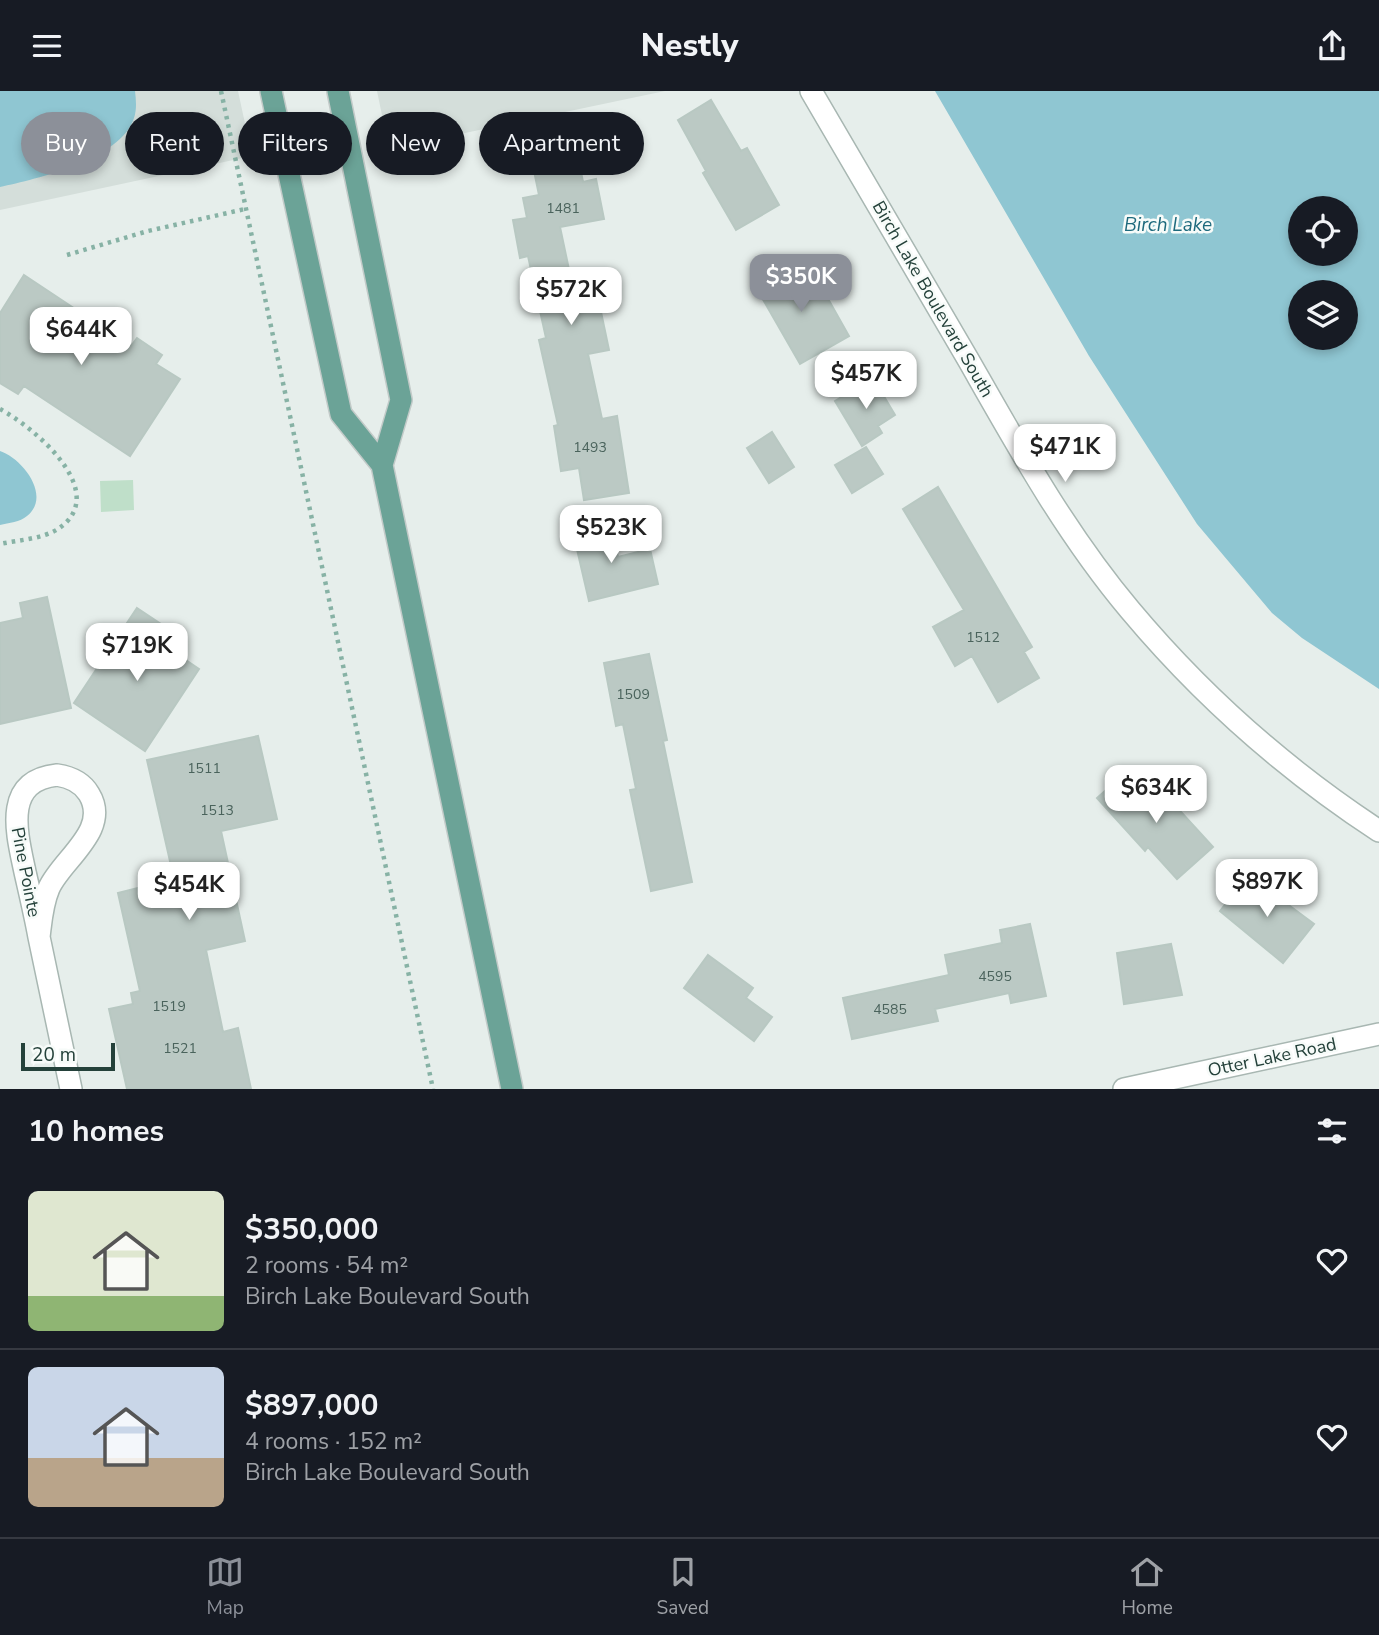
<!DOCTYPE html>
<html lang="en">
<head>
<meta charset="utf-8">
<style>
  body { margin:0; font-family:"Nunito Sans",sans-serif; background:#20242c; color:#f1f3f6; height:100vh; display:flex; flex-direction:column; font-size:26px; white-space:nowrap }
  * { box-sizing:border-box; margin:0 }
  p { font-size:23px; color:#9ea1a6 }
  .icon { flex:none; width:38px; height:38px; fill:none; stroke:currentColor; stroke-width:2; stroke-linecap:round; stroke-linejoin:round }
  .map { position:relative; height:998px; overflow:hidden }
  .side { display:flex; flex-direction:column; background:#171b24; flex:1 }
  .side>* { flex:none }
  .hud { position:absolute; left:21px; top:21px; width:700px; height:63px; display:flex; gap:14px }
  .tools { position:absolute; left:1288px; top:105px; display:grid; gap:14px }
  .tools a { display:grid; place-items:center; width:70px; height:70px; border-radius:50%; background:#171b24; box-shadow:0 4px 10px #0003; font-size:35px }
  .scale { position:absolute; left:21px; bottom:18px; width:94px; box-sizing:border-box; padding-left:7px; border:4px solid #24413a; border-top:0; font-size:19px; line-height:24px; white-space:nowrap; color:#24413a; -webkit-text-stroke:5px #f7fbf9; paint-order:stroke }
  .price { position:absolute; translate:-50% -60px; padding:0 16px; border-radius:14px; background:#fff; color:#222; font-size:23px; line-height:46px; filter:drop-shadow(0 2px 4px #0008) }
  .price::after { content:''; position:absolute; left:50%; top:42px; width:21px; height:16px; margin-left:-10px; background:inherit; clip-path:polygon(0 0,100% 0,50% 100%) }
  .price.active { background:#8c9099; color:#fff }
  ul { padding:0; list-style:none }
  li { display:flex; align-items:center; gap:21px; height:175px; padding:0 28px }
  li+li { border-top:2px solid #363941 }
  li span { display:grid; place-items:center; flex:none; width:196px; height:140px; border-radius:10px; color:#555 }
  li>.icon { margin-inline-start:auto }
  span .icon { width:84px; height:84px; fill:#fffc; stroke-width:1 }
  li b { font-size:30px }
  h2 { display:flex; justify-content:space-between; align-items:center; height:84px; padding:0 28px; font-size:30px }
  .pill { padding:0 24px; border-radius:32px; background:#171b24; box-shadow:0 4px 10px #0003; font-size:24px; line-height:63px }
  .pill.active { background:#8c9099; color:#fff }
  header { display:flex; justify-content:space-between; align-items:center; height:91px; padding:0 28px; background:#171b24; font-size:32px; font-weight:800 }
  .dock { display:flex; justify-content:space-around; align-items:center; height:98px; border-top:2px solid #363941; background:#171b24; font-size:19px; color:#9ea1a6 }
  .dock a { display:grid; justify-items:center; gap:4px }
  .dock .active { color:#8c9099 }
  .map>svg:first-child { display:block }
  .built { fill:#d4deda }
  .green { fill:#bfdfc9 }
  .water { fill:#8fc6d2; fill-rule:evenodd }
  .building { fill:#bbc9c4; stroke:#b8c8c2; stroke-width:2 }
  .lines { fill:none; stroke-linecap:round; stroke-linejoin:round }
  .minor-casing { stroke:#a8b7b2; stroke-width:24 }
  .tertiary-casing { stroke:#a8b7b2; stroke-width:24 }
  .primary-casing { stroke:#c2cac8; stroke-width:24 }
  .path { stroke:#87b2a5; stroke-width:4.5; stroke-dasharray:3.5 5; stroke-linecap:butt }
  .minor { stroke:#fff; stroke-width:21 }
  .tertiary { stroke:#fff; stroke-width:21 }
  .primary { stroke:#6ba397; stroke-width:21 }
  .labels { text-anchor:middle; dominant-baseline:central; stroke-width:5; stroke-linejoin:round; paint-order:stroke }
  .number-label { font-size:14px; fill:#4a635c }
  .street-label { font-size:18px; fill:#24413a; stroke:#f7fbf9 }
  .water-label { font-size:19px; font-style:italic; fill:#1e6a7d; stroke:#f7fbf9 }
</style>
</head>
<body>
<header><svg class="icon" aria-label="menu" viewBox="0 0 24 24"><path d="M4 6h16M4 12h16M4 18h16"/></svg>Nestly<svg class="icon" aria-label="share" viewBox="0 0 24 24"><path d="M12 15V3M7 8l5-5 5 5M5 13v7h14v-7"/></svg></header>
<div class="map">
<svg width="1379" height="998" viewBox="0 0 1379 998">
  <rect width="100%" height="100%" fill="#e6eeeb"/>
  <!-- built -->
  <path class="built" d="M0,0h238l14,65 -252,54z
    M377,0h288l-276,58z"/>
  <!-- green -->
  <path class="green" d="M133,389l1,30 -33,2 -1,-31z"/>
  <!-- water -->
  <path class="water" d="M0,0h135c1,9 2,18 -1,27 -13,41 -97,61 -134,69z
    M935,0h444v598l-77,-51 -30,-25 -75,-89 -108,-168zM1346,117v46h-46v-46zM1346,201v46h-46v-46z
    M0,360c22,7 52,45 27,65 -7,6 -18,7 -27,9z"/>
  <!-- building -->
  <path class="building" d="M711,9l30,51 6,-3 32,57 -43,25 -33,-57 3,-2 -28,-51z
    M578,66l5,25 13,-3 8,40 -44,8 11,52 22,-5 16,76 -21,4 14,65 15,-3 12,77 -45,7 -5,-32 -18,3 -7,-45 4,-1 -19,-85 7,-2 -18,-82 -8,2 -7,-38 14,-2 -4,-20 16,-3 -6,-29z
    M786,172l20,34 16,-9 27,48 -49,28 -47,-82z
    M24,184l107,71 6,-8 25,17 -6,9 24,15 -50,77 -106,-70 -6,8 -18,-11v-70z
    M873,287l22,37 -17,11 4,7 -20,13 -27,-45z
    M772,341l22,35 -25,16 -22,-35z
    M866,356l17,27 -31,19 -17,-28z
    M938,396l94,160 -8,5 15,26 -41,24 -26,-46 -17,10 -22,-39 31,-17 -61,-101z
    M610,433l8,33 32,-8 8,35 -69,17 -16,-69z
    M47,506l24,111 -71,16v-101l23,-5 -3,-15z
    M137,517l24,16 -9,13 47,32 -54,82 -71,-48z
    M649,563l18,86 -4,1 29,141 -41,9 -21,-101 6,-1 -13,-65 -7,2 -12,-63z
    M258,645l19,83 -56,12 24,110 -39,9 17,82 15,-4 13,61h-124l-18,-80 24,-5 -2,-11 9,-2 -22,-98 24,-6 -2,-10 32,-7 -25,-110z
    M1124,683l11,12 6,-6 23,25 6,-5 43,47 -36,32 -29,-32 -3,4 -48,-53z
    M1248,784l66,49 -31,39 -63,-52z
    M1030,833l16,72 -35,7 -2,-10 -74,16 3,12 -86,18 -9,-41 106,-23 -4,-20 57,-12 -2,-13z
    M1171,853l11,51 -58,9 -7,-51z
    M708,864l45,33 -7,10 26,19 -18,24 -70,-53z"/>
  <g class="lines">
    <defs>
      <path id="minor" d="M811,0c53,90 106,180 158,270 49,86 97,173 161,249 72,86 156,160 249,221
        M57,684c13,2 25,7 32,19 22,36 -27,65 -40,94 -7,16 -8,33 -10,49 -4,-22 -9,-43 -14,-65 -8,-38 -23,-91 32,-97z
        M39,846l32,152"/>
      <path id="tertiary" d="M1124,998l255,-55"/>
      <path id="primary" d="M271,0l70,323 41,51 130,624
        M338,0l63,309 -19,65"/>
    </defs>
    <!-- minor casing -->
    <use href="#minor" class="minor-casing"/>
    <!-- tertiary casing -->
    <use href="#tertiary" class="tertiary-casing"/>
    <!-- primary casing -->
    <use href="#primary" class="primary-casing"/>
    <!-- path -->
    <path class="path" d="M221,0l212,998
      M67,164l81,-24 97,-22
      M0,318c32,17 113,83 58,120 -16,10 -40,11 -58,15"/>
    <!-- minor -->
    <use href="#minor" class="minor"/>
    <!-- tertiary -->
    <use href="#tertiary" class="tertiary"/>
    <!-- primary -->
    <use href="#primary" class="primary"/>
  </g>
  <g class="labels">
    <!-- number labels -->
    <g class="number-label">
      <text x="563" y="117">1481</text>
      <text x="590" y="356">1493</text>
      <text x="983" y="546">1512</text>
      <text x="633" y="603">1509</text>
      <text x="204" y="677">1511</text>
      <text x="217" y="719">1513</text>
      <text x="995" y="885">4595</text>
      <text x="169" y="915">1519</text>
      <text x="890" y="918">4585</text>
      <text x="180" y="957">1521</text>
    </g>
    <!-- street labels -->
    <g class="street-label">
      <text transform="translate(933 208) rotate(60)">Birch Lake Boulevard South</text>
      <text transform="translate(26 781) rotate(79)">Pine Pointe</text>
      <text transform="translate(1272 966) rotate(-12)">Otter Lake Road</text>
    </g>
    <!-- water labels -->
    <g class="water-label">
      <text x="1168" y="134">Birch Lake</text>
    </g>
  </g>
</svg>
<div class="tools">
<a><svg class="icon" aria-label="locate" viewBox="0 0 24 24"><circle cx="12" cy="12" r="6"/><path d="M12 2v4M12 18v4M2 12h4M18 12h4"/></svg></a>
<a><svg class="icon" aria-label="layers" viewBox="0 0 24 24"><path d="M12 4l9 5-9 5-9-5zM3 14l9 5 9-5"/></svg></a>
</div>
<div class="scale">20 m</div>
<b class="price active" style="left:801px;top:223px">$350K</b>
<b class="price" style="left:571px;top:236px">$572K</b>
<b class="price" style="left:81px;top:276px">$644K</b>
<b class="price" style="left:866px;top:320px">$457K</b>
<b class="price" style="left:1065px;top:393px">$471K</b>
<b class="price" style="left:611px;top:474px">$523K</b>
<b class="price" style="left:137px;top:592px">$719K</b>
<b class="price" style="left:1156px;top:734px">$634K</b>
<b class="price" style="left:1267px;top:828px">$897K</b>
<b class="price" style="left:189px;top:831px">$454K</b>
<div class="hud">
<a class="pill active">Buy</a>
<a class="pill">Rent</a>
<a class="pill">Filters</a>
<a class="pill">New</a>
<a class="pill">Apartment</a>
</div>
</div>
<section class="side">
<h2>10 homes<svg class="icon" aria-label="filters" viewBox="0 0 24 24"><path d="M4 7h16M4 17h16"/><circle cx="9" cy="7" r="2"/><circle cx="15" cy="17" r="2"/></svg></h2>
<ul>
<li><span style="background:linear-gradient(#dfe7d0 75%,#8fb573 0)"><svg class="icon" aria-label="home" viewBox="0 0 24 24"><path d="M3 11l9-7 9 7M6 9v11h12V9"/></svg></span><div><b>$350,000</b><p>2 rooms · 54 m²</p><p>Birch Lake Boulevard South</p></div><svg class="icon" aria-label="heart" viewBox="0 0 24 24"><path d="M12 20l-8-8c-3-5 5-10 8-4 3-6 11-1 8 4z"/></svg></li>
<li><span style="background:linear-gradient(#c9d6e8 65%,#b9a48a 0)"><svg class="icon" aria-label="home" viewBox="0 0 24 24"><path d="M3 11l9-7 9 7M6 9v11h12V9"/></svg></span><div><b>$897,000</b><p>4 rooms · 152 m²</p><p>Birch Lake Boulevard South</p></div><svg class="icon" aria-label="heart" viewBox="0 0 24 24"><path d="M12 20l-8-8c-3-5 5-10 8-4 3-6 11-1 8 4z"/></svg></li>
</ul>
</section>
<nav class="dock">
<a class="active"><svg class="icon" aria-label="map" viewBox="0 0 24 24"><path d="M3 6l6-2 6 2 6-2v14l-6 2-6-2-6 2zM9 4v14M15 6v14"/></svg>Map</a>
<a><svg class="icon" aria-label="saved" viewBox="0 0 24 24"><path d="M7 4h10v16l-5-4-5 4z"/></svg>Saved</a>
<a><svg class="icon" aria-label="home" viewBox="0 0 24 24"><path d="M3 11l9-7 9 7M6 9v11h12V9"/></svg>Home</a>
</nav>
</body>
</html>
